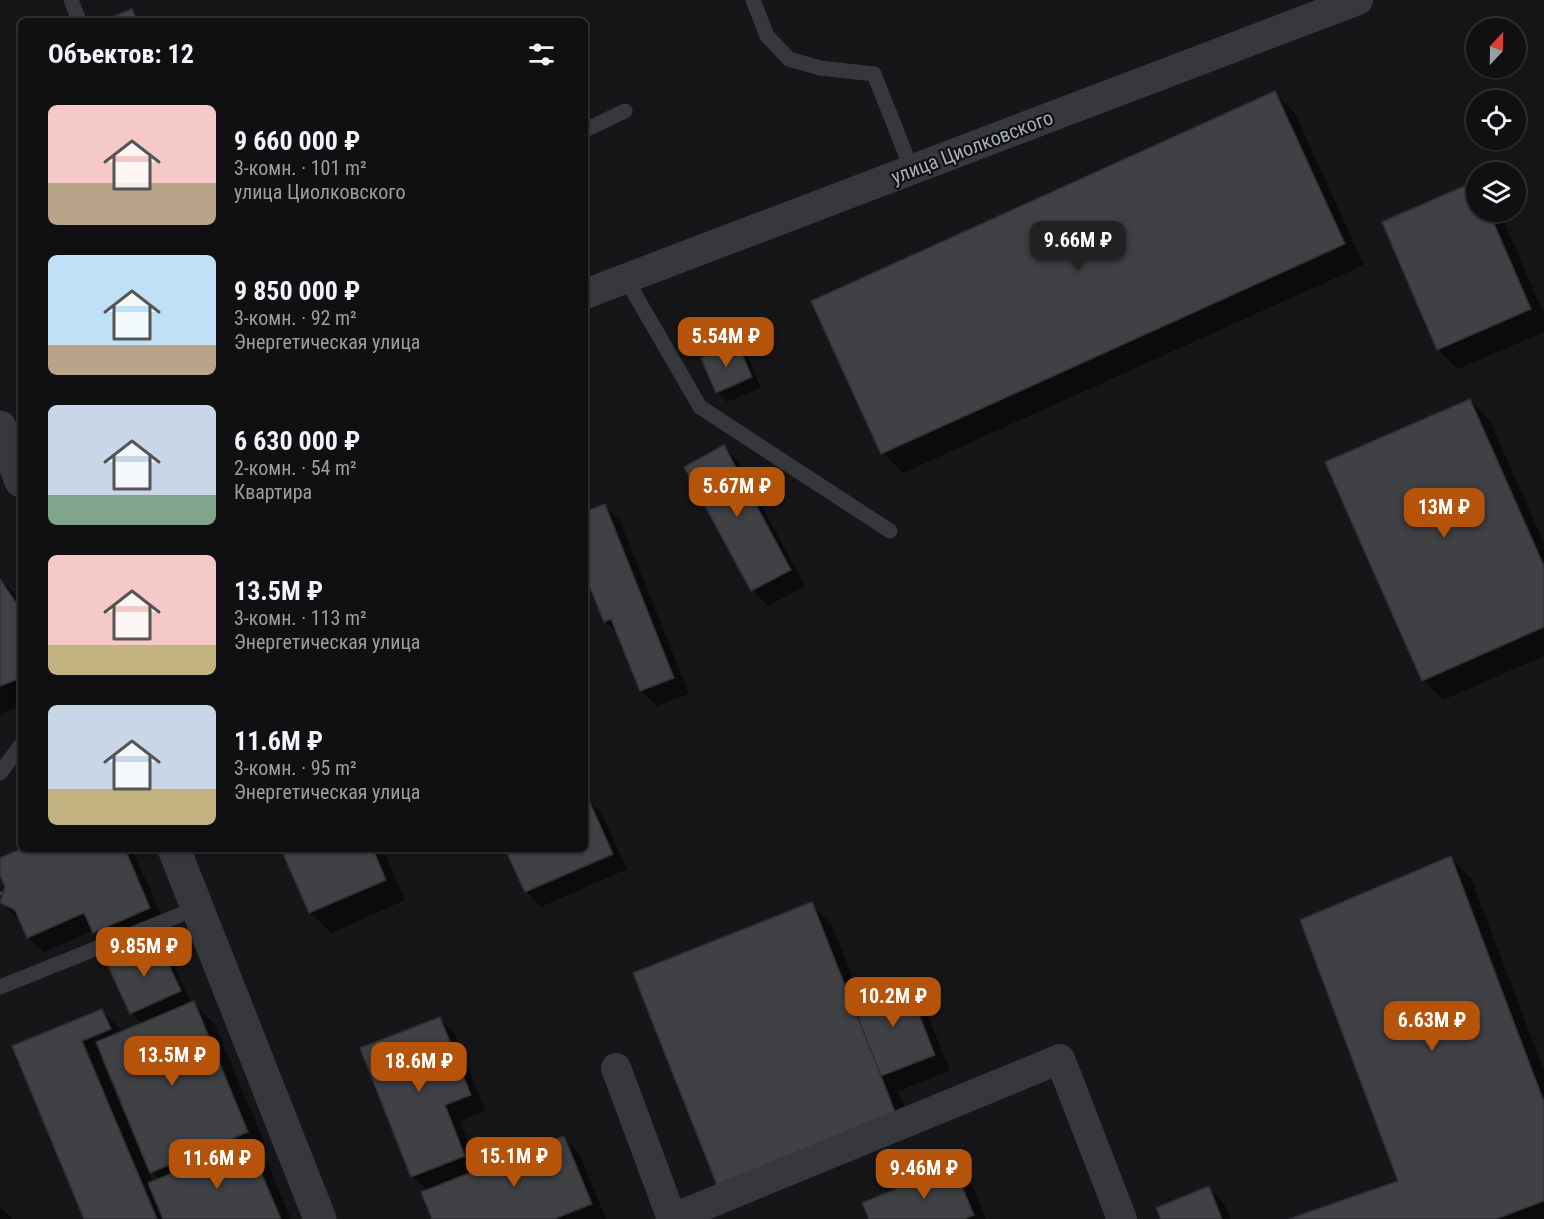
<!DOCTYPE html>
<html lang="ru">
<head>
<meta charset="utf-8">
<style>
  body { margin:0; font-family:"Roboto Condensed",sans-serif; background:#1e1e20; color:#f1f3f6; height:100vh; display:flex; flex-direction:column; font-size:22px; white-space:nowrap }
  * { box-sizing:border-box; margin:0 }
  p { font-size:20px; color:#9c9d9f }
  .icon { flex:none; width:33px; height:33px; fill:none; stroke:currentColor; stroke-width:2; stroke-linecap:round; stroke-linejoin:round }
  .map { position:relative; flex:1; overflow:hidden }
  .side { position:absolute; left:18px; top:18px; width:570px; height:834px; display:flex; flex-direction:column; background:#101012; border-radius:9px; box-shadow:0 2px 4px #0004,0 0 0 2px #303032 }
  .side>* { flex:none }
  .needle { width:39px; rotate:22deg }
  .tools { position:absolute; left:1466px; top:18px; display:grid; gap:12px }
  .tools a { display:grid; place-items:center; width:60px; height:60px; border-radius:50%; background:#101012; box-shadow:0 2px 4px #0004,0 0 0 2px #303032; font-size:30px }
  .price { position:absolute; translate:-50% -51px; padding:0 14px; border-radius:12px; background:#b45309; color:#fff; font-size:20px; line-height:39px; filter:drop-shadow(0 2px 3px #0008) }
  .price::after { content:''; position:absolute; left:50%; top:36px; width:18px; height:14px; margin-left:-9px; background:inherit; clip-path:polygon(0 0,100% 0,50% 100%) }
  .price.active { background:#222; color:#fff }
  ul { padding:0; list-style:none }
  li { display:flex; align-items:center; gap:18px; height:150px; padding:0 30px }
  li span { display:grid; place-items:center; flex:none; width:168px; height:120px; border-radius:9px; color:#555 }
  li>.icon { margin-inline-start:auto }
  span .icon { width:72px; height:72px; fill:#fffc; stroke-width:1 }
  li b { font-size:26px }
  h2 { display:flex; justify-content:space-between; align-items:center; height:72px; padding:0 30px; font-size:26px }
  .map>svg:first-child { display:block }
  .shadow { fill:#0007; fill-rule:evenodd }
  .building { fill:#404145; stroke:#303034; stroke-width:1.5 }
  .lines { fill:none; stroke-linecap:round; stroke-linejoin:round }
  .path { stroke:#3d3f44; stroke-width:4; stroke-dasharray:3 4.5; stroke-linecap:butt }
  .service { stroke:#37383d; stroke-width:15 }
  .minor { stroke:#37383d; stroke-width:30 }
  .tertiary { stroke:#37383d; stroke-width:33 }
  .labels { text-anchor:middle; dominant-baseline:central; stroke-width:4.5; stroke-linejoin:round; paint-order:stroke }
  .street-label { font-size:20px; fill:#a8adb8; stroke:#111113 }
</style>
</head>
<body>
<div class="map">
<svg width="1544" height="1219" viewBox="0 0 1544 1219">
  <rect width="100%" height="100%" fill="#161618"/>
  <!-- shadow -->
  <path class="shadow" d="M132,10l10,11h-36z
    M1275,93l20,20 69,152 -461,208 -20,-20z
    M1476,212h24l44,102v18l-86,37 -20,-20z
    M737,344l10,10 14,34 -34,14 -10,-10z
    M1470,400l20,21 54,122v113l-101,44 -20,-20z
    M724,447l15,16 66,123 -37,20 -15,-16 -67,-123z
    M605,506l15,15 69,173 -32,12 -16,-15 -22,-56 -14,-13 -20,-51v-57z
    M0,579l16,16 5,7v104l-21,8z
    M587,798l15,16 25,55 -86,38 -15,-16 -19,-42h78v-50z
    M25,849h107l33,74 -55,24 -16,-17 -50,22 -16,-15 -7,-18 -5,-2 -15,-15 6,-15 -7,-15v-12z
    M283,849h100l22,51 -74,33 -21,-21z
    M1450,857l21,21 73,193v148h-250l106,-37z
    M811,904l21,21 29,73 44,-17 15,15 30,75 -52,20 17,43 -177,70z
    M158,944l11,11 21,46 -6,3 1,2 8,-3 21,20 54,129 -8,3 8,9 23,55h-205l-72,-172 88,-36 21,21 19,-8 -11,-11zM105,1060l44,106 -3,1 14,13 -7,3 -51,-122z
    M439,1018l16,16 30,77 -25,10 19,50 85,-33 15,15 27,66h-172l-6,-27 -15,-16z
    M953,1167l20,20 13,32h-116z
    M1209,1188l15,16 7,15h-69z
    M0,1207l12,11v1h-12z"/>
  <!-- building -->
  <path class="building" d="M132,9l5,12h-35z
    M1275,91l70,153 -464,210 -70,-153z
    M1476,181v31h13l42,97 -94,41 -55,-128z
    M737,342l15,35 -36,16 -15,-35z
    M1470,399l74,167v61l-122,54 -97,-219z
    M724,445l67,125 -40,21 -67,-124z
    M605,504l69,174 -34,13 -29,-72 -7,3 -19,-47v-63z
    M0,579l21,31v68l-21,8z
    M587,796l26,58 -88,38 -20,-43h80v-52z
    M21,849h104l25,59 -57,25 -9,-20 -57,25 -12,-28 -15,-7 5,-16 -5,-12v-17z
    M281,849h92l13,31 -77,33z
    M1451,856l93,246v99l-48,18h-207l109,-38 -98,-261z
    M812,902l84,212 -179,71 -84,-212z
    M159,943l22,48 -51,23 -22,-48z
    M905,979l30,76 -54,21 -30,-76z
    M194,1001l54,131 -98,41 -54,-131z
    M102,1009l9,20 -29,12 75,178h-73l-72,-173z
    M440,1017l31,78 -26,10 20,51 -54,21 -51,-129z
    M564,1136l28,68 -38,15h-122l-11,-27z
    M248,1142l33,77h-118l-15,-36z
    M953,1165l21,50 -10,4h-95l-7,-16z
    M1209,1186l13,33h-61l-5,-11z"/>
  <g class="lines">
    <!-- path -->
    <path class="path" d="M0,892l2,3"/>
    <!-- service -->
    <path class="service" d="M71,0l8,21
      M753,0l14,36 22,23 31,9 54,6 38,96
      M585,130l40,-19
      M626,279l74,128 190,124
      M0,773l21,-28
      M0,987l197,-79"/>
    <!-- minor -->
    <path class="minor" d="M585,294l773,-294
      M616,1068l56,151
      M671,1219l389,-160 62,160"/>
    <!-- tertiary -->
    <path class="tertiary" d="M0,427l21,54
      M174,849l146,370"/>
  </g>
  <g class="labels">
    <!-- street labels -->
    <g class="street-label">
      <text transform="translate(972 147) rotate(-21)">улица Циолковского</text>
    </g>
  </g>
</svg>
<div class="tools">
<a><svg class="needle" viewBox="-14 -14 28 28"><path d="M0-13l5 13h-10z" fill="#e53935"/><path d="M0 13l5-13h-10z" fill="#9c9d9f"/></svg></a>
<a><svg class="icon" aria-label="locate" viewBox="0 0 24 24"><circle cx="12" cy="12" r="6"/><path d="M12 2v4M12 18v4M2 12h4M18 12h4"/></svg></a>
<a><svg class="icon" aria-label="layers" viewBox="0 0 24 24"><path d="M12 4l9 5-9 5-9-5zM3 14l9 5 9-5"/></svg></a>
</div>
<b class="price active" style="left:1078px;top:272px">9.66M ₽</b>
<b class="price" style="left:726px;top:368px">5.54M ₽</b>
<b class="price" style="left:737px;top:518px">5.67M ₽</b>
<b class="price" style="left:1444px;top:539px">13M ₽</b>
<b class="price" style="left:144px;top:978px">9.85M ₽</b>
<b class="price" style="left:893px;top:1028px">10.2M ₽</b>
<b class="price" style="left:1432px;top:1052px">6.63M ₽</b>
<b class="price" style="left:172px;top:1087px">13.5M ₽</b>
<b class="price" style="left:419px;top:1093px">18.6M ₽</b>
<b class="price" style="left:514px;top:1188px">15.1M ₽</b>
<b class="price" style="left:217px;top:1190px">11.6M ₽</b>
<b class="price" style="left:924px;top:1200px">9.46M ₽</b>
<section class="side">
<h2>Объектов: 12<svg class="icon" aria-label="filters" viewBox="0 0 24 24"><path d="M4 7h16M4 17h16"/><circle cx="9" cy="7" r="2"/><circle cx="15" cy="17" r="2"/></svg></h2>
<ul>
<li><span style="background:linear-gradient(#f6c9c9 65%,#b9a48a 0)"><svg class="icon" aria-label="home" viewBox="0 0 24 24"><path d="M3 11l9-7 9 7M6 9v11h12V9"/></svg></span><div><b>9 660 000 ₽</b><p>3-комн. · 101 m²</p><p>улица Циолковского</p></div></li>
<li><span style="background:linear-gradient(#bfe0f5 75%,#b9a48a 0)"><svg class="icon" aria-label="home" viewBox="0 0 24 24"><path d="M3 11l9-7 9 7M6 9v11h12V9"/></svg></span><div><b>9 850 000 ₽</b><p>3-комн. · 92 m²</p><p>Энергетическая улица</p></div></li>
<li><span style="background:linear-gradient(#c9d6e8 75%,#7fa58c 0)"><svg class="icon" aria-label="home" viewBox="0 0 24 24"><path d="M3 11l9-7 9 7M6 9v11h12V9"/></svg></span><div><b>6 630 000 ₽</b><p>2-комн. · 54 m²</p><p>Квартира</p></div></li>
<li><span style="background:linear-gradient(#f6c9c9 75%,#c2b280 0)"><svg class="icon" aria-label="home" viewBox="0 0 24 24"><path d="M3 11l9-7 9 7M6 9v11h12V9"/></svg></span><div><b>13.5M ₽</b><p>3-комн. · 113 m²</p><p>Энергетическая улица</p></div></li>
<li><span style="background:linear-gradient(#c9d6e8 70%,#c2b280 0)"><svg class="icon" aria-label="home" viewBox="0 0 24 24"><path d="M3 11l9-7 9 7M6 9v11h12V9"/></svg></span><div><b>11.6M ₽</b><p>3-комн. · 95 m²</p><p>Энергетическая улица</p></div></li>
</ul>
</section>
</div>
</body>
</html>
